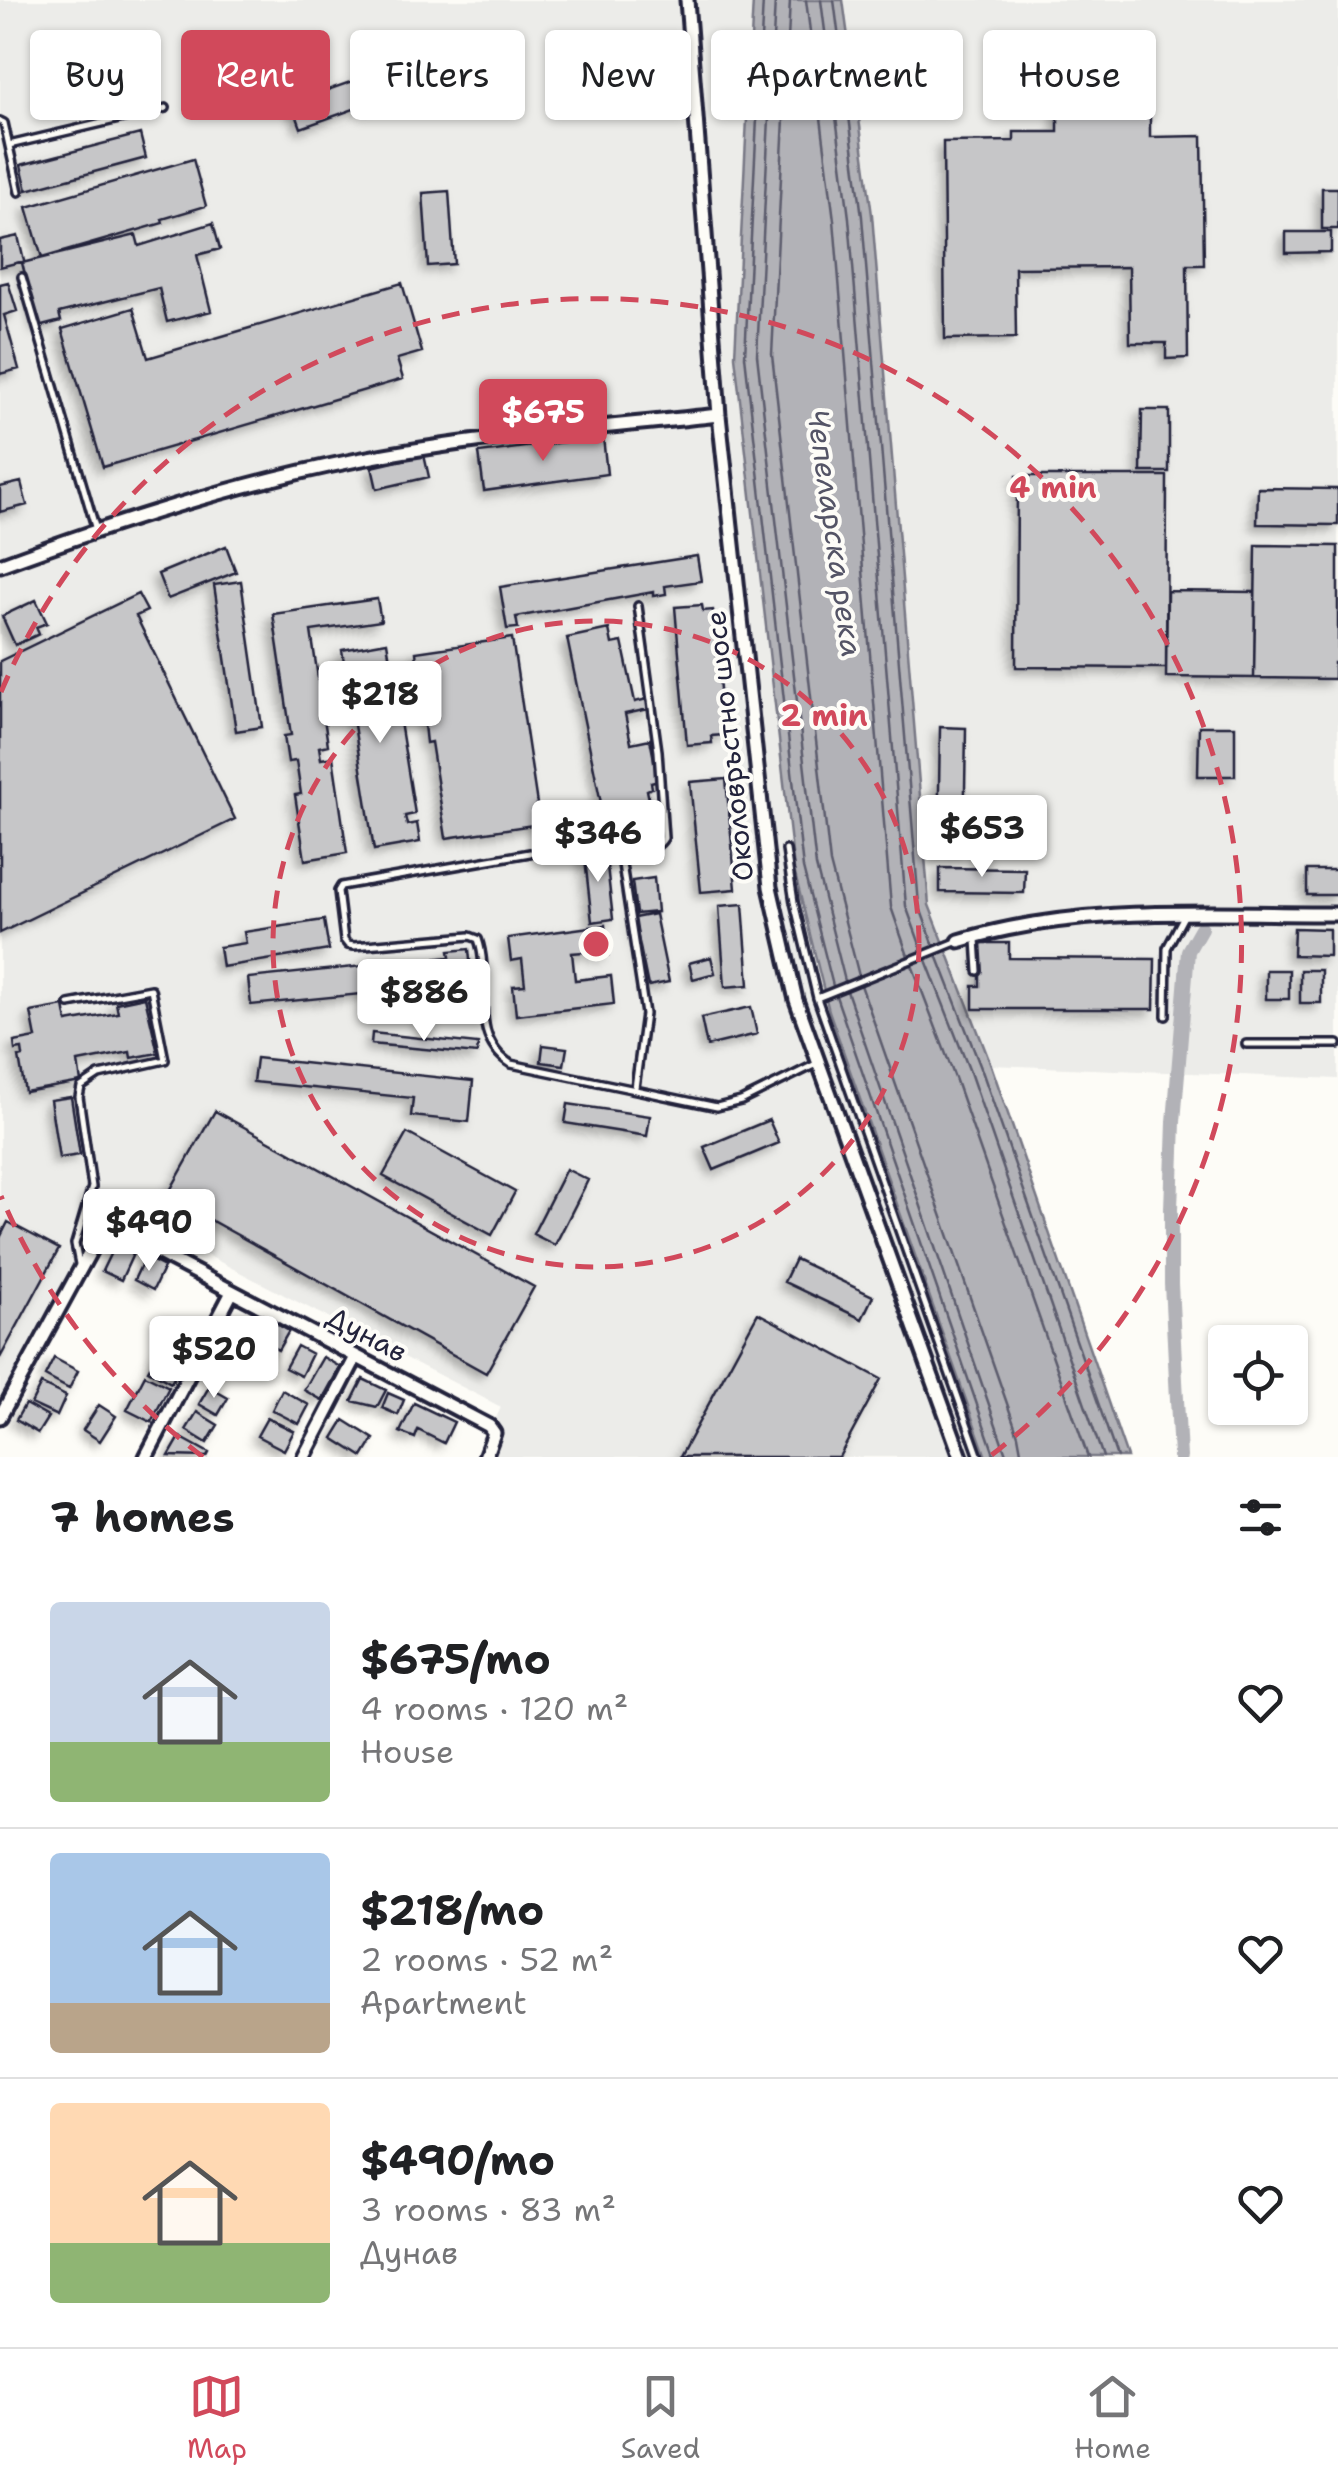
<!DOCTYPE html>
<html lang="en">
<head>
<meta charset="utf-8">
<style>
  body { margin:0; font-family:"Shantell Sans",sans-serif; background:#f6f6f6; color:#202124; height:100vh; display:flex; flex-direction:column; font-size:38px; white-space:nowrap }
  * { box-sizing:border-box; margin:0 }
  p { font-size:32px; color:#757577 }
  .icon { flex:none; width:55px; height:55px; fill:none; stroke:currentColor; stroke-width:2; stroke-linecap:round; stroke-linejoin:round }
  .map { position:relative; height:1457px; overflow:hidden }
  .details { display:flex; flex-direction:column; background:#fff; flex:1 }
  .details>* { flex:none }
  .hud { position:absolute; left:30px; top:30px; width:1280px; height:90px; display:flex; gap:20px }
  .fabs { position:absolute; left:1208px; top:1325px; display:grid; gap:20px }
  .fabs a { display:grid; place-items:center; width:100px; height:100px; border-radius:10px; background:#fff; box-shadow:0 2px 8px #0004; font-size:50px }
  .price { position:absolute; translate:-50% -85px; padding:0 22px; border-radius:10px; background:#fff; color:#222; font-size:32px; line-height:65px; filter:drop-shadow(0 2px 5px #0008) }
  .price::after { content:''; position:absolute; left:50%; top:60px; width:30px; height:22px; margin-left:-15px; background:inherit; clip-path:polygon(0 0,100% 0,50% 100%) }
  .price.selected { background:#d1495b; color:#fff }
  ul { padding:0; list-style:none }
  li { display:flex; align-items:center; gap:30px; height:250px; padding:0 50px }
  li+li { border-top:2px solid #e0e0e0 }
  li span { display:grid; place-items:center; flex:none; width:280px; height:200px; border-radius:10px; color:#555 }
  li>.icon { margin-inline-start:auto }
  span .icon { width:120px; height:120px; fill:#fffc; stroke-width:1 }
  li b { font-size:42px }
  h2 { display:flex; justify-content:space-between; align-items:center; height:120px; padding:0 50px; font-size:42px }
  .chip { padding:0 35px; border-radius:10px; background:#fff; box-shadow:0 2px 8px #0004; font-size:35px; line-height:90px }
  .chip.selected { background:#d1495b; color:#fff }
  .tabs { display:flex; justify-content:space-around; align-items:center; height:140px; border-top:2px solid #e0e0e0; background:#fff; font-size:28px; color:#757577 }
  .tabs a { display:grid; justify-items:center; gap:5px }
  .tabs .selected { color:#d1495b }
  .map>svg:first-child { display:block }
  .built { fill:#ecece9 }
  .water { fill:#b2b2b7; stroke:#787885; stroke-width:2.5 }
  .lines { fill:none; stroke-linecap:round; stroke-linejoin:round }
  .shore { stroke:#5c5c6d; stroke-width:2.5 }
  .canal { stroke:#b2b2b7; stroke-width:14 }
  .building { fill:#c6c6c8; stroke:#22223b; stroke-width:2.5; filter:url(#shadow) }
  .service-casing { stroke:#22223b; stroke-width:12 }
  .minor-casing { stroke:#22223b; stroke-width:19 }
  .service { stroke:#fdfcf7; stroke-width:5 }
  .minor { stroke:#fdfcf7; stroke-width:11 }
  .ring { fill:none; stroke:#d1495b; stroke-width:5; stroke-dasharray:18 12 }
  .labels { text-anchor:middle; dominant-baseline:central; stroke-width:8; stroke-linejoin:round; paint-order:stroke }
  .street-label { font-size:28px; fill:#22223b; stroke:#fdfcf7 }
  .water-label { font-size:30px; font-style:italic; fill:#545466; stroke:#fdfcf7 }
  .centre { fill:#d1495b; stroke:#fdfcf7; stroke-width:5 }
  .ring-label { font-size:30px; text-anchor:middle; font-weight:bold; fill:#d1495b; stroke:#fdfcf7; stroke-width:8; stroke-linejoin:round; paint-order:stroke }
</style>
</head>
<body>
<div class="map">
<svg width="1338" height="1457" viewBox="0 0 1338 1457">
  <defs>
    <filter id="shadow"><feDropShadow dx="-5.5" dy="5.5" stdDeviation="5" flood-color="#0004"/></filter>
  </defs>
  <rect width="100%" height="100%" fill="#fdfcf7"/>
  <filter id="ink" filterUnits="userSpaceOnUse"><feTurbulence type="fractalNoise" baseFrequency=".01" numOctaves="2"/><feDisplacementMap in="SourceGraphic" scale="20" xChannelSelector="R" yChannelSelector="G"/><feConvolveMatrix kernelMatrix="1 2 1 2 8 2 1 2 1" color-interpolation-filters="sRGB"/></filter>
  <g filter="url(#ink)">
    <!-- built -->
    <path class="built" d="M0,0h753l-18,356 59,514 35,141 157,446h-507l22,-50 -397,-205 -104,203z
      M843,0h495v1079l-347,-14 -62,-160 -57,-690z"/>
    <!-- water -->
    <path class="water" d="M753,0h90l29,215 57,690 62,160 136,392h-141l-157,-446 -35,-141 -59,-514z"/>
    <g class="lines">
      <!-- shore -->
      <path class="shore" d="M763,0l-18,356 58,512 30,118
        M775,0l-18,355 59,511 29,115
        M790,0l-18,355 58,508 29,113
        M806,0l28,220 57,687 17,49
        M821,0l28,218 57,688 16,44
        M834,0l28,217 57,688 15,41
        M937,955l44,113 136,389
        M926,960l44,112 133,385
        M912,965l43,113 133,379
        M861,985l157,450 4,22
        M847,991l160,466
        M836,996l159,461"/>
      <!-- canal -->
      <path class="canal" d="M1180,1457l-9,-173v-75l3,-87 14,-171 13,-23"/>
    </g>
    <!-- building -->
    <path class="building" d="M373,74l9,25 -81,29 -16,-44 14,-5 6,19z
      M1150,106v31l52,-1 2,129h-17l1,93 -22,1v-16h-36l-1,-76 -114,1 1,70 -71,1 -2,-197 71,-1v-9h44v-25z
      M140,134l6,24 -119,32 -6,-25z
      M193,159l13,47 -44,13 1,4 -121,35 -15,-51z
      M1322,188h16v41h-16z
      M449,191l5,73 -26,2 -5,-73z
      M213,223l7,26 -23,6 14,56 -44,11 -8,-34 -100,25 2,8 -23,6 -16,-64 114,-28 3,11z
      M1286,232h45v20l-45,1z
      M18,236l6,25 -24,6v-27z
      M8,282l9,29 -13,4 15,54 -19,5v-90z
      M402,283l20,69 -25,7 6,20 -300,88 -41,-138 71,-21 15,50z
      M1142,410h27v62h-28z
      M603,437l4,37 -123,17 -5,-38z
      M424,455l5,22 -52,12 -5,-22z
      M1017,476h150l-1,192 -150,-1z
      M21,482l6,23 -27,7v-25z
      M1258,488l80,1v36l-81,-1z
      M1256,545l82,1v117h-4v16l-80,-1z
      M226,546l10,26 -68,27 -10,-25z
      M697,556l4,25 -36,5 1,8 -13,2v-4l-137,25 2,11 -11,1 -7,-42z
      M241,581l21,146 -26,4 -22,-146z
      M1167,591l88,1 -1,86 -88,-1z
      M138,594l9,17 -11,5 99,203 -235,114v-272z
      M377,599l4,22 -70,10 17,114 -9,2 2,12 12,-2 14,96 -42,7 -10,-65 6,-1 -5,-33 -8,1 -4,-26 7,-1 -18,-121z
      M36,600l11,23 -11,4 3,7 -24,11 -13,-29z
      M702,605l1,6 10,-1 11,125 -13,1 1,7 -25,2 -12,-138z
      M609,629l3,15 10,-2 13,60 12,-3 2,10 -24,5 6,29 19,-4 8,41 -7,2 1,6 -5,2 8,38 -47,9 -41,-199z
      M512,638l28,186 -94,14 -15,-96 -5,1 -10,-91z
      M387,642l28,172 -10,2 2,9 10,-2 3,19 -46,8 -32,-200z
      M1199,726h36v50h-37z
      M940,727l26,1 -2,123h-26z
      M726,779l10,110 -35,3 -11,-110z
      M605,848l8,71 -21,3 -8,-72z
      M940,868l85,1 -1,24 -84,-1z
      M1307,870h31v25h-31z
      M654,878l3,34 -21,2 -4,-33z
      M743,904l6,81 -24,2 -6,-81z
      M655,914l14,68 -21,4 -14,-68z
      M324,920l5,30 -107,17 -3,-20 27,-4 -2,-11z
      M605,925l3,30 -13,1v-5l-23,2 3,27 36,-4 3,28 -98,11 -3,-29 12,-1 -3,-26 -11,2 -3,-23z
      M1294,928l35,1v27l-36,-1z
      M980,943h29v15l146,1 -1,50h-181v-23h7z
      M469,949l3,34 -221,22 -3,-27 202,-21 -1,-6z
      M711,957l4,16 -22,6 -4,-16z
      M1266,970h23v29h-23z
      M1300,970h21v33h-21z
      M145,997l13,56 -27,5 -1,-6 -52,10 3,20 -56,10 -6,-35 4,-1 -1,-7 -7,1 -1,-8 22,-4 -5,-26 33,-6 3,16 51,-9 -2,-10z
      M751,1007l6,27 -50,12 -6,-28z
      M372,1033l106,11 -1,10 -106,-10z
      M543,1045l24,3 -3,17 -23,-3z
      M256,1058l217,23 -4,41 -58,-6 2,-18 -160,-16z
      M71,1097l9,58 -21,3 -9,-58z
      M568,1104l82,12 -3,20 -82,-13z
      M215,1111l319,176 -48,86 -319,-177z
      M769,1120l10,23 -65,27 -10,-23z
      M407,1133l108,59 -23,43 -109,-59z
      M566,1169l22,11 -33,65 -22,-11z
      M8,1222l51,27 -59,109v-120z
      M115,1244l19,8 -13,28 -19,-9z
      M145,1257l19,10 -11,23 -19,-10z
      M795,1259l78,37 -11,23 -78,-37z
      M758,1313l123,66 -42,78h-159z
      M233,1316l28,12 -16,35 -28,-12z
      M272,1321l17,10 -11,19 -17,-10z
      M173,1331l23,12 -9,17 -23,-12z
      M297,1346l15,8 -11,22 -16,-8z
      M159,1351l23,13 -11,19 -23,-13z
      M323,1357l17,10 -18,33 -18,-10z
      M54,1358l24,13 -9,18 -24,-13z
      M145,1375l24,12 -18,35 -24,-12z
      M363,1379l23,11 -9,17 -25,-6z
      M41,1384l25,12 -9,20 -26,-12z
      M209,1387l19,11 -10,17 -19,-11z
      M282,1390l27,15 -10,19 -27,-14z
      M388,1393l16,7 -6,15 -16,-7z
      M414,1403l40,19 -10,21 -26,-13 -3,8 -15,-6z
      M25,1404l23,13 -10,16 -22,-13z
      M99,1405l17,11 -16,25 -17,-11z
      M197,1412l21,13 -11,18 -21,-13z
      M267,1418l27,13 -10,19 -27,-14z
      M344,1420l30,19 -11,18 -30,-19z
      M180,1437l29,16 -2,4 -38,-1z"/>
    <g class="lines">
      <defs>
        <path id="service" d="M0,121l4,2 15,69
          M9,145l157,-37
          M22,277l74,253
          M786,850l8,52 23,96 162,459
          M530,853l-189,33 -3,5 6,49 4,5 6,1 116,-10 8,3c15,43 -12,96 33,125l206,43 24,-6 75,-37
          M976,939l2,32
          M817,998l139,-56
          M69,1004l82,-15 14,71 -66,15 -18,12 -2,10 13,90 -17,57 4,20
          M1166,1016l1,-68 18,-34
          M1246,1044h92
          M635,1088l10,-74 -23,-150c9,-18 33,-9 42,-26l-6,-87 -20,-145"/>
        <path id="minor" d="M687,0l32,415 51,472 26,113 165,457
          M0,565c117,-43 235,-81 357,-105 119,-23 242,-32 362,-45
          M959,941c122,-37 253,-27 379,-27
          M0,1417l100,-184 7,-4 8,1 374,196 5,7 -9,24
          M146,1457l86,-165
          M304,1457l52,-100"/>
      </defs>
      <!-- service casing -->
      <use href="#service" class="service-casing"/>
      <!-- minor casing -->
      <use href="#minor" class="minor-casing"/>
      <!-- service -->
      <use href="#service" class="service"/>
      <!-- minor -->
      <use href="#minor" class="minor"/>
    </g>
  </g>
  <!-- distance rings -->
  <g class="ring">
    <circle cx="596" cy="944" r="323"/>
    <path d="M203 1457A646 646 0 0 1 1 1196M1 692A646 646 0 1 1 989 1457"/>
  </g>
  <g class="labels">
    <!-- street labels -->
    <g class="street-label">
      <text transform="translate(729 746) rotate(-96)">Околовръстно шосе</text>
      <text transform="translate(367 1334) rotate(28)">Дунав</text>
    </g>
    <!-- water labels -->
    <g class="water-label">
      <text transform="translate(835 533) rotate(82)">Чепеларска река</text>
    </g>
  </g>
  <circle cx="596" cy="944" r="15" class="centre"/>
  <g class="ring-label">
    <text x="1053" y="498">4 min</text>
    <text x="824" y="726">2 min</text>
  </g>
</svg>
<div class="fabs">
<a><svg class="icon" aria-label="locate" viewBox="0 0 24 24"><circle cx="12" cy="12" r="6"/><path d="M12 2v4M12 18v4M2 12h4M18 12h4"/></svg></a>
</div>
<b class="price selected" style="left:543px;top:464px">$675</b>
<b class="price" style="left:380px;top:746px">$218</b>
<b class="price" style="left:982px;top:880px">$653</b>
<b class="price" style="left:598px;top:885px">$346</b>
<b class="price" style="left:424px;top:1044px">$886</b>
<b class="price" style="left:149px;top:1274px">$490</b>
<b class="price" style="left:214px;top:1401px">$520</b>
<div class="hud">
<a class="chip">Buy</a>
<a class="chip selected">Rent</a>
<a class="chip">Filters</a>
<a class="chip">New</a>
<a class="chip">Apartment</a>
<a class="chip">House</a>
</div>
</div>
<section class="details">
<h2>7 homes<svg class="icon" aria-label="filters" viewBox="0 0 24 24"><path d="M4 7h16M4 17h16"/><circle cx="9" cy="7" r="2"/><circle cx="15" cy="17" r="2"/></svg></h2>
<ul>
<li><span style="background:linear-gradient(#c9d6e8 70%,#8fb573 0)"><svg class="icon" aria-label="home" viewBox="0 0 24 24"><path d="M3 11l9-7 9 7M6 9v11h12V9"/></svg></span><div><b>$675/mo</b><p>4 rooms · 120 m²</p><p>House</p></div><svg class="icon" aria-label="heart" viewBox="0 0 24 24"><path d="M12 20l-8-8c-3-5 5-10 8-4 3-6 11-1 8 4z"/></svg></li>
<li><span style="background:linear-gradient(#a9c7e8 75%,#b9a48a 0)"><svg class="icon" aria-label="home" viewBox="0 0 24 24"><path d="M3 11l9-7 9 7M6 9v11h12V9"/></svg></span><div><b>$218/mo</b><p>2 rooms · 52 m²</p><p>Apartment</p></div><svg class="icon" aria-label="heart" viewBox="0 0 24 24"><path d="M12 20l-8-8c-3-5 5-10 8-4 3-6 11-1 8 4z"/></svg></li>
<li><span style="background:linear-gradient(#ffd9b3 70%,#8fb573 0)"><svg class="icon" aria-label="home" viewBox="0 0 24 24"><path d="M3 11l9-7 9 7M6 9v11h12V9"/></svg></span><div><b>$490/mo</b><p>3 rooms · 83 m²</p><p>Дунав</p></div><svg class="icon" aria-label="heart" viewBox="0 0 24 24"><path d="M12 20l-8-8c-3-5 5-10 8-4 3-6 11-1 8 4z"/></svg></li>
</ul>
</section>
<nav class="tabs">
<a class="selected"><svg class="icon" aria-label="map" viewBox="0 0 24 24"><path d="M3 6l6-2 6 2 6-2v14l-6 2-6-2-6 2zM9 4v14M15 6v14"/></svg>Map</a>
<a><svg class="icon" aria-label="saved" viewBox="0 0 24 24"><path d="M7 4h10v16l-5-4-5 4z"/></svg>Saved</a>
<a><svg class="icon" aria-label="home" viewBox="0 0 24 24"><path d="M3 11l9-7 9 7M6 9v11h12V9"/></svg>Home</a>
</nav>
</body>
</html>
